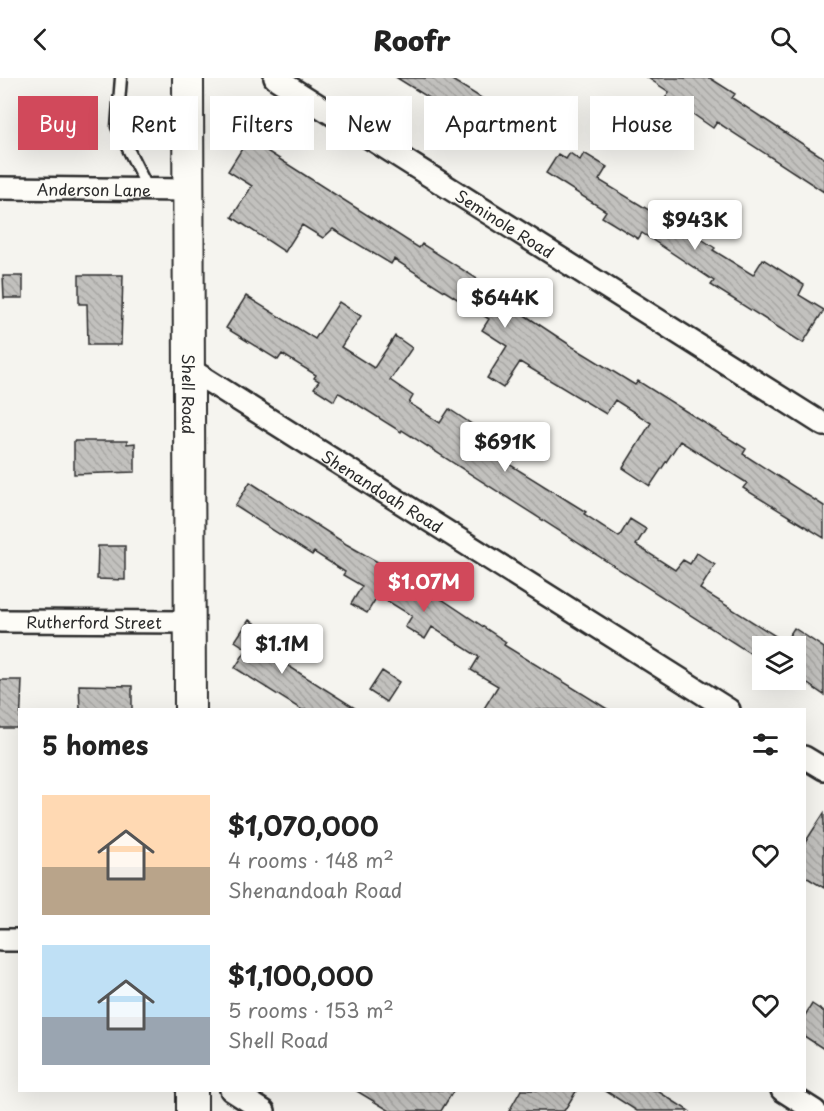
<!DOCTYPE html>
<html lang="en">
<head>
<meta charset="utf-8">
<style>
  body { margin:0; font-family:"Playpen Sans",sans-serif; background:#f6f6f6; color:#222; height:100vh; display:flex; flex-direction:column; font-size:22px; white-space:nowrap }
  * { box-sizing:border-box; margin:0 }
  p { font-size:20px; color:#767676 }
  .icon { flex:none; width:33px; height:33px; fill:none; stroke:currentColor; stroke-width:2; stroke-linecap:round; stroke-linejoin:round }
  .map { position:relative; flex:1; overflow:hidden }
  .details { position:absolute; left:18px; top:630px; width:788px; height:384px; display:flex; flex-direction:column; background:#fff; border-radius:0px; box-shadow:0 6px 24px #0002 }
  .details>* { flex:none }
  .top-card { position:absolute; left:18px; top:18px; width:789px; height:54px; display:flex; gap:12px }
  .controls { position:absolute; left:752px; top:558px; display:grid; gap:12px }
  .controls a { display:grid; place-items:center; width:54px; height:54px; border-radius:0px; background:#fff; box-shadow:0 6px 24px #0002; font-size:30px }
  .price { position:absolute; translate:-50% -51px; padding:0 14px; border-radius:6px; background:#fff; color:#222; font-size:20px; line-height:39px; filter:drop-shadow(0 2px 3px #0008) }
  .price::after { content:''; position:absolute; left:50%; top:36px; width:18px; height:14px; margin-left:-9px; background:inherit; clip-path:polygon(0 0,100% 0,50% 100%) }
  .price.on { background:#d1495b; color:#fff }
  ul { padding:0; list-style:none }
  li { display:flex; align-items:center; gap:18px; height:150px; padding:0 24px }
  li span { display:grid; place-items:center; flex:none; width:168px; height:120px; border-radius:0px; color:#555 }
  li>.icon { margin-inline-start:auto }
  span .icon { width:72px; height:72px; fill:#fffc; stroke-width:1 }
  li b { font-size:26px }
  h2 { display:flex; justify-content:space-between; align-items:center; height:72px; padding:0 24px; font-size:26px }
  .chip { padding:0 21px; border-radius:0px; background:#fff; box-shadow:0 6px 24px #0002; font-size:21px; line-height:54px }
  .chip.on { background:#d1495b; color:#fff }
  header { display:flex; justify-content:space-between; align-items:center; height:78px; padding:0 24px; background:#fff; font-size:27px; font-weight:800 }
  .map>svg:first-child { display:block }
  .building { fill:url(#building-back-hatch); stroke:#2b2b2b; stroke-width:1.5 }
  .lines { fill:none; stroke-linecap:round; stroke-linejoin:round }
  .lane-casing { stroke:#2b2b2b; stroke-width:15 }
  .street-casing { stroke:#2b2b2b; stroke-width:26 }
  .secondary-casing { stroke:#2b2b2b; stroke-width:34 }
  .lane { stroke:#fdfcf7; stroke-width:10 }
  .street { stroke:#fdfcf7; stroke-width:21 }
  .secondary { stroke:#fdfcf7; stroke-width:30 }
  .labels { text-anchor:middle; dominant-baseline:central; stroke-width:4.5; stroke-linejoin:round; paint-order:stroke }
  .street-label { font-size:16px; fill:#2b2b2b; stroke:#fdfcf7 }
</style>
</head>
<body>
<header><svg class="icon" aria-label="back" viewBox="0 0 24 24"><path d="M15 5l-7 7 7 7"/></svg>Roofr<svg class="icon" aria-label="search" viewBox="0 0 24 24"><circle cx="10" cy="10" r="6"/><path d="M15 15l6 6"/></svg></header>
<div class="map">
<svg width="824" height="1033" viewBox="0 0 824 1033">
  <defs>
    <pattern id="building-back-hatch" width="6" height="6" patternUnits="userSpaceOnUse" patternTransform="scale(1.5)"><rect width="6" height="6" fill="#c2c1be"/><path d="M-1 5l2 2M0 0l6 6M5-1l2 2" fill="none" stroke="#a7a6a3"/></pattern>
  </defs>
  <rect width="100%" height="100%" fill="#f5f4ef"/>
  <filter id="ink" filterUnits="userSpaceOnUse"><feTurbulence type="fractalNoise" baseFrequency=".0167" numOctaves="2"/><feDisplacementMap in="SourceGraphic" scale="12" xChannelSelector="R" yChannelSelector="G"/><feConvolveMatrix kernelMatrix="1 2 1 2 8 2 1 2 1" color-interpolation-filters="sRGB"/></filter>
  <g filter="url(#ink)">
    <!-- building -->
    <path class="building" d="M397,0h52l34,21 -15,23z
      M648,0h62l25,16 -3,4 92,60v34l-107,-70 -4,6 -23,-16 -23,37 -24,-14 26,-43z
      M248,61l171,109 3,-4 98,62 -3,4 56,37 62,38 3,-4 108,68 -3,5 81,52v32l-81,-50 4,-5 -67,-42 -30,45 -27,-18 28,-45 -36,-23 -9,14 -86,-52 -17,26 -16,-10 20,-32 -25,-16 7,-11 -95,-60 -3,5 -58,-35 -10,9 -21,-13 -17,27 -53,-35 20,-31 -24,-15z
      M570,75l10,7 4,-7 23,14 -8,13 81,49 2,-3 33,22 -2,2 40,25 10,-16 41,26 -5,10 25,15 -21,33 -92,-58 3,-4 -72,-48 -4,6 -36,-22 4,-6 -60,-38 12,-19 8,5z
      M79,197h44l-2,70h-33l-1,-41h-8z
      M3,198h20v22h-19z
      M246,218l69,43 24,-37 22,14 -20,31 33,21 21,-32 17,12 -22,32 23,16 -4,7 31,20 9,-14 33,22 -7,12 111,69 -2,2 35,23 11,-18 16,10 -10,16 39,25 8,-10 7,4 7,-11 18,12 -15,24 85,53 9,-14 30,20v47l-25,-17 -3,4 -5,-2h4v-34h-33v15l-360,-231 -1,2 -60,-38 -3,-1 -4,8 -20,-13 5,-7 -5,-3 2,-3 -34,-21 -4,6 -52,-32z
      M74,363h53v3l8,-1v29l-61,2z
      M250,404l96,62 88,50 72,48 -2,3 105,65h-126l15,-24 -27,-16 8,-13 -47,-30 -7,12 -20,-12 7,-11 -34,-21 -11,18 -16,-9 11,-18 -19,-11 2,-3 -31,-20 -2,3 -77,-49z
      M98,468h27v34l-28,-1z
      M249,542l21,13 -10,15 98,62h-56l-67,-42 12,-19 -12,-8z
      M382,593l17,11 -13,20 -17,-11z
      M0,602h22l-2,48h-20z
      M79,607l53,1v24h-52z
      M824,735v75l-20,-12v-32z
      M812,926l12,8v37l-20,-13v-19z
      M355,1012h99l-13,21h-51z
      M521,1012h56l-13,21h-55z
      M604,1012h52l33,21h-52z"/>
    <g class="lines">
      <defs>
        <path id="lane" d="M121,0l-4,49 31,62"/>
        <g id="street">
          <path id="s1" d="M275,0l549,347"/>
          <path id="s2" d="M0,110l189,2"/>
          <path id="s3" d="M188,290l541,342"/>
          <path id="s4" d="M0,543l189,1"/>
          <path d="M804,679l20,12"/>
          <path d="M0,862h20"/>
          <path d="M231,1012l33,21"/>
          <path d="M782,1012l33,21"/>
        </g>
        <g id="secondary">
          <path id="s5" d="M188,0l2,632"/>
          <path d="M192,1033v-21"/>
        </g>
      </defs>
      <!-- lane casing -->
      <use href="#lane" class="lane-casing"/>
      <!-- street casing -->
      <use href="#street" class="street-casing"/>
      <!-- secondary casing -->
      <use href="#secondary" class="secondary-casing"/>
      <!-- lane -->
      <use href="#lane" class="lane"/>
      <!-- street -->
      <use href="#street" class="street"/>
      <!-- secondary -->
      <use href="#secondary" class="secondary"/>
    </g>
  </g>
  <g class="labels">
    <!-- street labels -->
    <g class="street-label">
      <text stroke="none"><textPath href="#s2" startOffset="94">Anderson Lane</textPath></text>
      <text stroke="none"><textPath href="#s1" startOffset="272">Seminole Road</textPath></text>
      <text stroke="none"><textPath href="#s5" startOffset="316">Shell Road</textPath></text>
      <text stroke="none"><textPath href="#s3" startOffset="230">Shenandoah Road</textPath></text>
      <text stroke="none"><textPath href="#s4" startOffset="94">Rutherford Street</textPath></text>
    </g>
  </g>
</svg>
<div class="controls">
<a><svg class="icon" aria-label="layers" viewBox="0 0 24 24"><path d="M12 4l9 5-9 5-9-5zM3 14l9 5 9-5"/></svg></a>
</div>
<b class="price" style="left:695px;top:173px">$943K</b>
<b class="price" style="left:505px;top:251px">$644K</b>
<b class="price" style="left:505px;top:395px">$691K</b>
<b class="price on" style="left:424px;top:535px">$1.07M</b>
<b class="price" style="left:282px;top:597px">$1.1M</b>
<div class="top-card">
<a class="chip on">Buy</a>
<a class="chip">Rent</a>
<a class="chip">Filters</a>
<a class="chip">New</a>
<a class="chip">Apartment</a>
<a class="chip">House</a>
</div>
<section class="details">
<h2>5 homes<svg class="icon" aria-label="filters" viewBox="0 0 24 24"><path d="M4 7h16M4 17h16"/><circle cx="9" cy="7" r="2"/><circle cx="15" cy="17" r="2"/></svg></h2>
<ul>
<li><span style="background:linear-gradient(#ffd9b3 60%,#b9a48a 0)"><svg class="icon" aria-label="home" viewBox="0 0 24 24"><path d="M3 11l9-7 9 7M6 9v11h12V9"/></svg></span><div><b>$1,070,000</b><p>4 rooms · 148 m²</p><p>Shenandoah Road</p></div><svg class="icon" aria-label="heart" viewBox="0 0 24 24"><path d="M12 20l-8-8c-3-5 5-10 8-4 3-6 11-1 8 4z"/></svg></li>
<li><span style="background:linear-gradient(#bfe0f5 60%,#9aa5b1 0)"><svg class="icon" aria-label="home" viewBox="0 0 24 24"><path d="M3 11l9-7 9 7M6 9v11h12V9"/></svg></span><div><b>$1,100,000</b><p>5 rooms · 153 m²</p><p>Shell Road</p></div><svg class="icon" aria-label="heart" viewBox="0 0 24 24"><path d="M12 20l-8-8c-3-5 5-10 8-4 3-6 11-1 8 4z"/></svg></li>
</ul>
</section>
</div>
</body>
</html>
